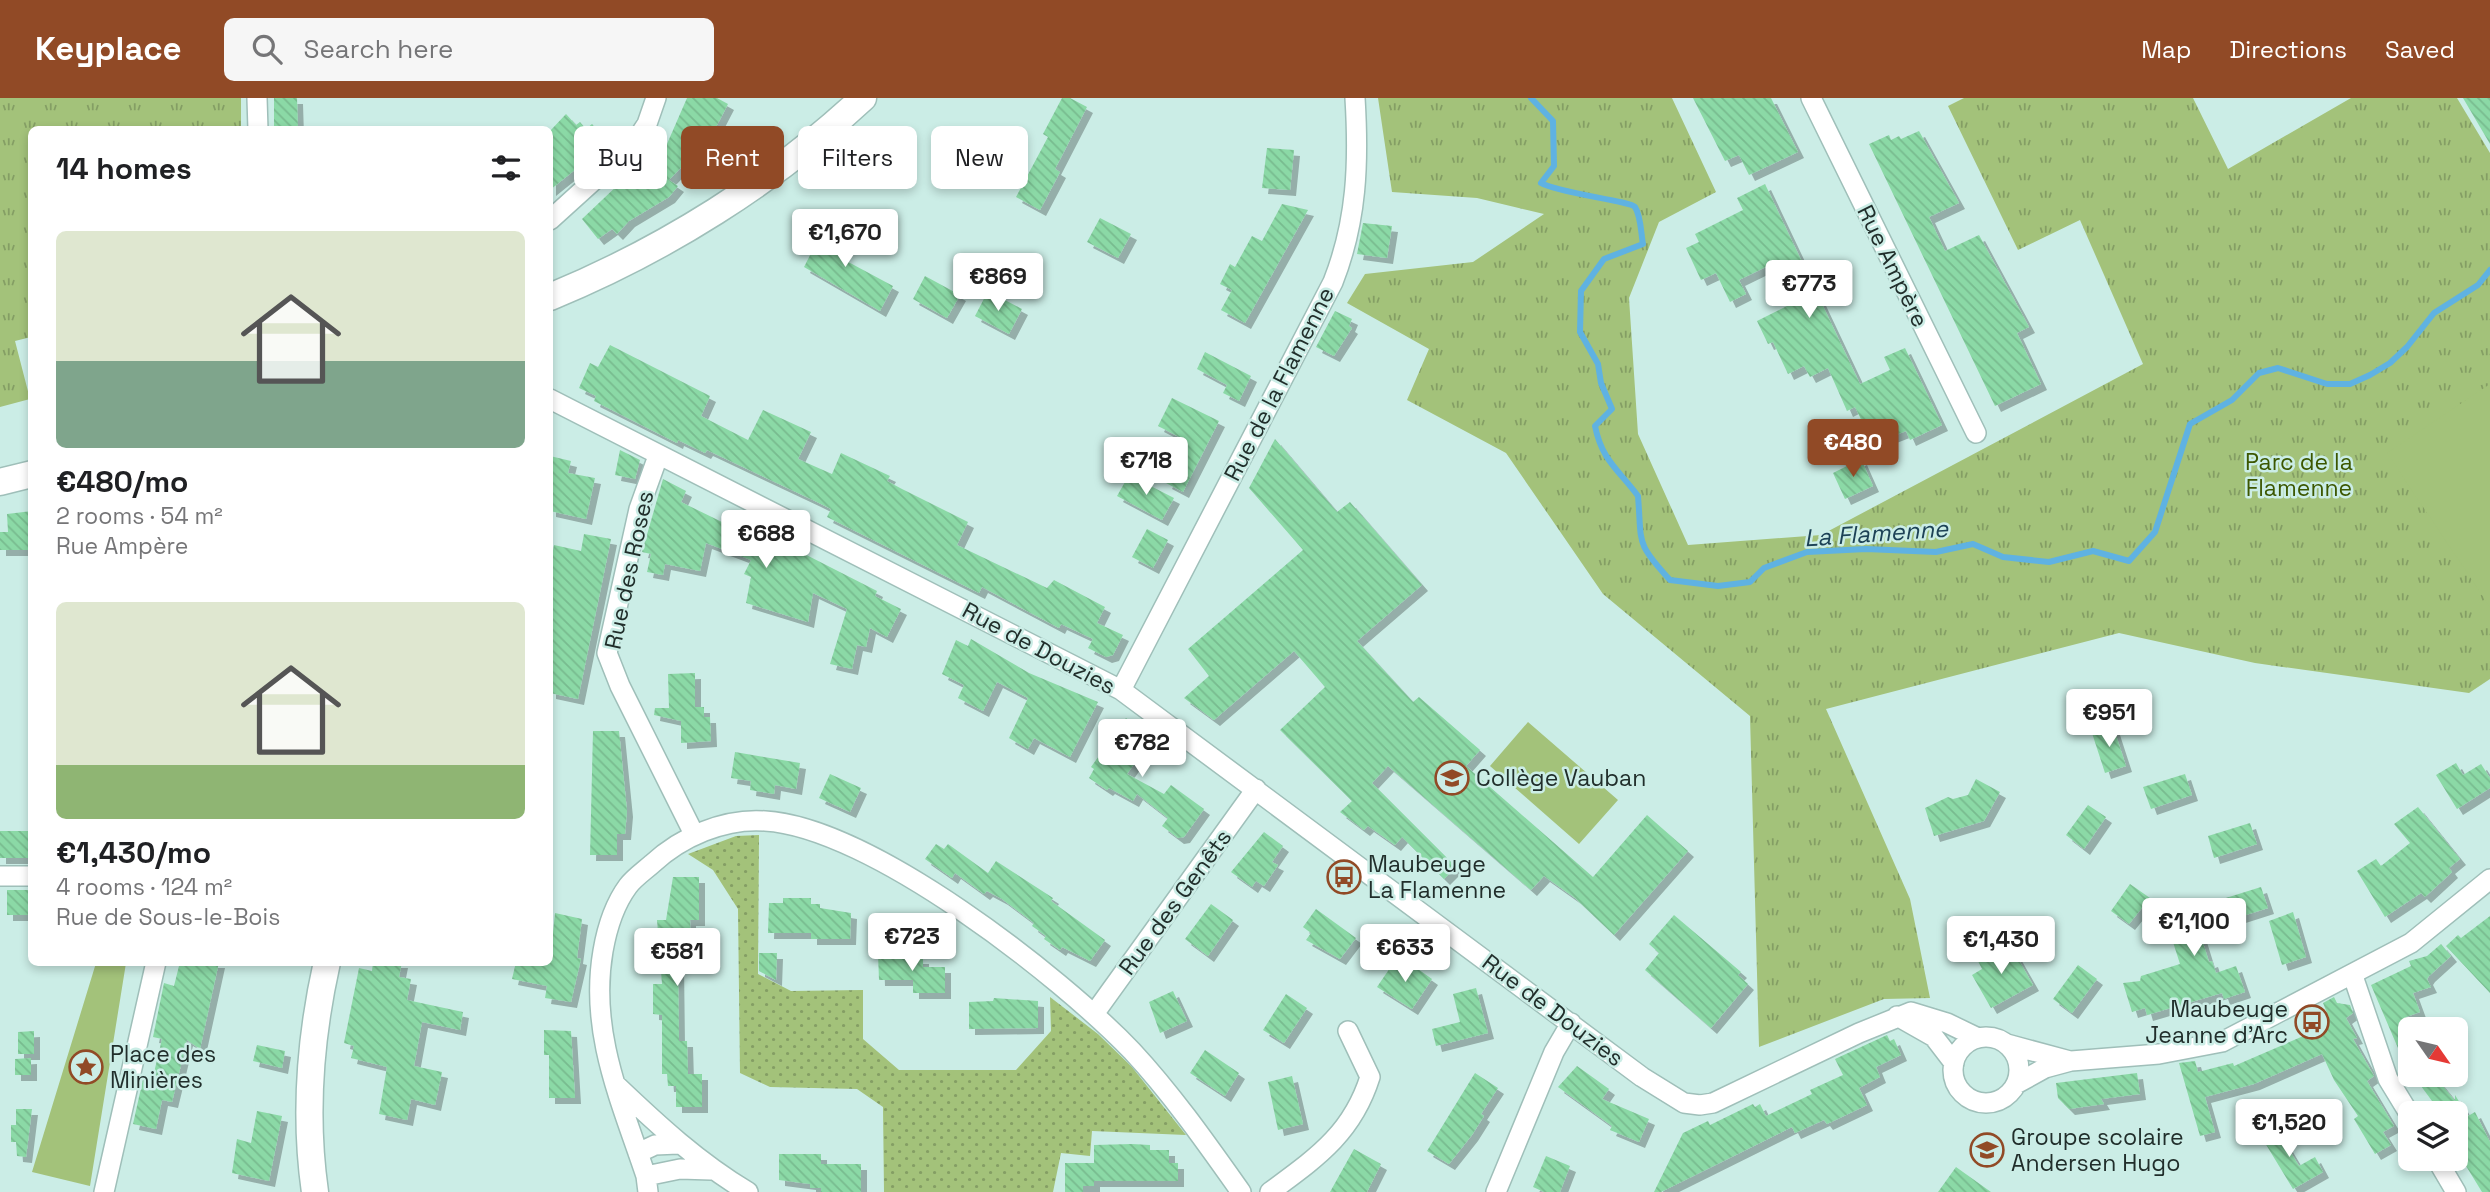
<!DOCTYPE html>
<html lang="en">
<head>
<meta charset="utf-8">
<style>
  body { margin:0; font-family:"Space Grotesk",sans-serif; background:#f6f6f6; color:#202124; height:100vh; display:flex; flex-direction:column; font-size:26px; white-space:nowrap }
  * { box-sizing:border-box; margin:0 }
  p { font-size:23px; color:#757577 }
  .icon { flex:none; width:38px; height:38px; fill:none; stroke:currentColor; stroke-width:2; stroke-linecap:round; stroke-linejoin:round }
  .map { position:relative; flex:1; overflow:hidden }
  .side { position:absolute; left:28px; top:28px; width:525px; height:840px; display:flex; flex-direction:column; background:#fff; border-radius:10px; box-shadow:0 4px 10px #0003 }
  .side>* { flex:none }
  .hud { position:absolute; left:574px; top:28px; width:665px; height:63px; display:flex; gap:14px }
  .needle { width:46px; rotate:124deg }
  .controls { position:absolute; left:2398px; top:919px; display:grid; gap:14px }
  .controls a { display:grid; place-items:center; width:70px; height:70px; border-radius:10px; background:#fff; box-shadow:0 4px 10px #0003; font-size:35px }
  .price { position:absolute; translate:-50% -60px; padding:0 16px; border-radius:7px; background:#fff; color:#222; font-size:23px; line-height:46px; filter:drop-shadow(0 2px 4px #0008) }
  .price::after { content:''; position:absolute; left:50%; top:42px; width:21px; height:16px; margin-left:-10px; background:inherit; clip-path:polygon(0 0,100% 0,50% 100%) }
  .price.selected { background:#914a26; color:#fff }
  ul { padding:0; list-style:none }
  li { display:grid; align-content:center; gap:14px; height:371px; padding:0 28px }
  li span { display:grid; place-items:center; height:217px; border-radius:10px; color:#555 }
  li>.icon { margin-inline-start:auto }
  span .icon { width:126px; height:126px; fill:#fffc; stroke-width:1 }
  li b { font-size:30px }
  h2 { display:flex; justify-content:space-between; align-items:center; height:84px; padding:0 28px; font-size:30px }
  .chip { padding:0 24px; border-radius:10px; background:#fff; box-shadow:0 4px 10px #0003; font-size:24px; line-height:63px }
  .chip.selected { background:#914a26; color:#fff }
  header { display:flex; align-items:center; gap:42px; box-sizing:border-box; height:98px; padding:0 35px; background:#914a26; color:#fff }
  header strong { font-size:33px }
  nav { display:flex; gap:38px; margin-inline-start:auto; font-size:24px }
  .search { width:490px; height:63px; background:#f6f6f6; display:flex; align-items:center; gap:18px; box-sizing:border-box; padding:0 24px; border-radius:10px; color:#757577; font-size:26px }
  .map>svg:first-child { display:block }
  .grass { fill:url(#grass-dots) }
  .park { fill:url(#park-tufts) }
  .garden { fill:#a3c27a }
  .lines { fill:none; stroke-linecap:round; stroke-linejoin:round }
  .stream { stroke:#5fb2e2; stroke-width:6 }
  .building { fill:url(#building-back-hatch); filter:url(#shadow) }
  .street-casing { stroke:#9fbfb9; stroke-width:22 }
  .secondary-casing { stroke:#9fbfb9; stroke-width:29 }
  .street { stroke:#fff; stroke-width:19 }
  .secondary { stroke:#fff; stroke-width:26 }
  .labels { text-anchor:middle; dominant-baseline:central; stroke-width:5; stroke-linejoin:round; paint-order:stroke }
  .street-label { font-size:23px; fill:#212e2b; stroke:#cbede6 }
  .park-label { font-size:23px; fill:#3c5700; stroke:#cbede6 }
  .poi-label { font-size:23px; fill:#212e2b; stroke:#cbede6; text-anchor:start }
  .water-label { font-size:24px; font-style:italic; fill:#1d4256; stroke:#cbede6 }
</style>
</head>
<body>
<header>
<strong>Keyplace</strong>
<div class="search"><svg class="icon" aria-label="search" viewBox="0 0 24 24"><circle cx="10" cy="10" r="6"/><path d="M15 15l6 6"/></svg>Search here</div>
<nav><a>Map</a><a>Directions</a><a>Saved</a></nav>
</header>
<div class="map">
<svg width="2490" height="1094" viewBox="0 0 2490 1094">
  <defs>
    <pattern id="grass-dots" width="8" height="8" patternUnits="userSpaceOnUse" patternTransform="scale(1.75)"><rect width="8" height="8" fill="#a3c27a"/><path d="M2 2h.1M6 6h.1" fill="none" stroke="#849e64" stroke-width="1.8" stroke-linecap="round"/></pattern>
    <pattern id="park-tufts" width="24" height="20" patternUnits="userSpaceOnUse" patternTransform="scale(1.75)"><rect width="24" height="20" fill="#a3c27a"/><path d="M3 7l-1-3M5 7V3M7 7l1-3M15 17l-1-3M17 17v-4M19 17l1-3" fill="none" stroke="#849e64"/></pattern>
    <pattern id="building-back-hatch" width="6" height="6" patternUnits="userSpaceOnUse" patternTransform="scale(1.75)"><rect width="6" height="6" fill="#8bd9a6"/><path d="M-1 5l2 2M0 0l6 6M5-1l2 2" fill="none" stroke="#78bb8f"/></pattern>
    <filter id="shadow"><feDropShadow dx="6" dy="6" stdDeviation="0" flood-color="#0004"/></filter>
  </defs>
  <rect width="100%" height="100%" fill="#cbede6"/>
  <!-- grass -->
  <path class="grass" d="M759,737l-1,139 33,17 72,-1v49l36,31h117l35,-39 -1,-34 48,37 34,33 54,68 -94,-4 -2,25 -29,-3 -8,39h-169l-1,-85 -26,-18 -87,-2 -30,-14 -2,-164 -25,-39 -25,-16 48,-18z"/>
  <!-- park -->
  <path class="park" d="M0,0h241v31l-209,1 -1,207 -16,4 15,58 -30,8z
    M1378,0h294l44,94 -57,30 -30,76 9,136 50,111 133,-10 322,-171 -63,-144 -62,30 -70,-144 16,-8h229l35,71 123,-71h106l33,55v526l-21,14 -214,-30 -136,-30 -293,76 84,190 20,99 -46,1 -125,48 -9,-331 -147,-122 -97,-141 -99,-53 22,-51 -82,-46 18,-29 108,-12 71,-48 -67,-16 -85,-6z"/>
  <!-- garden -->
  <path class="garden" d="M2490,286v223l-103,-154z
    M1528,624l90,78 -39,44 -89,-78z
    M96,865h30l-36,223 -58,-14z"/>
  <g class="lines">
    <!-- stream -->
    <path class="stream" d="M1531,0l22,23 1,45 -13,17c17,10 89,18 94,24 6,9 6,27 8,37l-39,15 -23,32 -1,41 18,32 3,19 11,26 -17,17c7,35 24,44 43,70 4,48 -3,46 32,84l48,6 32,-4 14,-14 43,-16 59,-3 70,3 37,-8 30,13 46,5 44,-11 36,10 26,-29 35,-108 42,-24 27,-27 19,-5 49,16h23l20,-9 20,-12 17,-16 27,-34 44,-28 12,-15"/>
  </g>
  <!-- building -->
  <path class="building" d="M274,0h23l1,32h-24z
    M687,0h30l11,6 -13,25 12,6 -14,28 -18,-10 -26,27 9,6 -9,11 -40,24 -12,13 -5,-5 -14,10 -16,-20 58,-55 2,2 13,-12 5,6z
    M1062,0h8l17,9 -32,62 5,3 -20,38 -24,-13 32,-60 -5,-3z
    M1693,0h78l27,54 -49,23 -10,-20 -14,6z
    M2463,0h27v46z
    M566,16l10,11 4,-3 6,7 6,-5 16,19 -58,47v-59z
    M1919,33l40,72 -30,14 16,34 34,-16 50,92 -12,6 24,51 -46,22 -126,-262 20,-9 2,5 8,-4 2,3z
    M1267,50l27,2 -4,40 -28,-2z
    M1765,86l95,200 30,-14 -6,-13 21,-9 37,77 -32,15 -4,-9 -33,13 -18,-37 -8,4 -19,-43 -18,9 -6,-11 -16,8 -15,-32 -5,2 -11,-23 40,-20 -19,-40 -39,19 7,14 -16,8 -14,-29 -15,7 -15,-32 13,-6 -4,-8 48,-24 -6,-12z
    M1282,106l26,6 -63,113 -24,-13 11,-20 -12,-6 10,-20 5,3 17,-31 10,5z
    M1100,120l31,16 -13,24 -31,-16z
    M827,124l24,13 -12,22 54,29 -13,25 -76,-44z
    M1363,125l29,3 -5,32 -30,-4z
    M925,178l35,19 -13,23 -34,-19z
    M988,193l34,18 -13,25 -34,-18z
    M1335,213l17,8 -3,7 3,2 -18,28 -18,-9z
    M610,247l100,51 -9,20 47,24 15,-30 48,22 -13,27 34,15 9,-21 49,23 -3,5 15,8 66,33 -11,23 90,43 7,-8 51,27 -8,16 26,12 -10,20 -7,2 -18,-9 5,-9 -32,-15 -2,4 -77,-41 -3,6 -152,-76 4,-8 -16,-8 -108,-51 -2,3 -27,-13 -1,3 -83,-42 2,-5 -17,-8 11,-25 8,4z
    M1205,254l46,24 -12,25 -16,-8 4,-8 -30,-16z
    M1172,300l47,23 -36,71 -17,-9 21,-42 -29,-15z
    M1275,341l62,73 13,-10 72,83 -65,56 56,61 6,-5 61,53 -14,16 127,111 54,-62 41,36 -74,84 -39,-37 -31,-22 -13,14 -143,-124 -16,17 84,84 -12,12 -42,-42 -7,8 -27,-19 -4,4 -24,-18 12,-11 -72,-71 45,-43 -31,-36 -80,69 -30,-22 25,-22 -21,-27 115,-99 -54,-62z
    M620,352l20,10 -5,19 -20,-4z
    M550,358l21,5 -3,12 27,5 -9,41 -36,-8z
    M1861,361l12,27 -28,13 -12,-26z
    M1129,377l45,23 -12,22 -45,-24z
    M663,381l23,12 -5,11 41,20 4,-8 151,77 -2,5 26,13 -14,28 -17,-9 -4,19 -9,-2 -5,24 -22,-5 17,-55 -34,-16 -5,29 -62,-19 5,-26 -7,-3 7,-14 -45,-17 -6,28 -35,-7 -2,11 -16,-3 4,-18 -9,-2z
    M32,413v35l-4,4h-28v-18h8l-1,-18z
    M1147,431l21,11 -15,28 -21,-11z
    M584,436l27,5 -33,160 -28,-6v-128l4,-20 27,6z
    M971,541l58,34 69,29 -28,55 -36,-19 -6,11 -19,-11 19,-40 -31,-16 -14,29 -25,-13 6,-13 -22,-11 14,-34 12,6z
    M695,575v34h9v10h6l1,24 -30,2v-22l-27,-6 1,-7h14l-1,-34z
    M1126,620l27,20 -26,36 37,20 7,-9 33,24 -20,28 -6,1 -16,-12 6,-8 -31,-24 -4,7 -24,-13 -2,2 -18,-12 5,-9 -3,-2z
    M2113,628l13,40 -21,7 -13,-40z
    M593,633h26l8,80 -2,23h-8v21h-27z
    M735,654l65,11 -4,26 -21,-4 -1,9 -24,-4 1,-9 -20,-3z
    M2456,665l7,12 18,-11 9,14v10l-33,21 -21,-34z
    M830,676l31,14 -11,24 -31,-14z
    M2185,676l7,21 -41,14 -8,-22z
    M1976,681l24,13 -16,29 -50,15 -9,-28 23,-11 5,2 15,-4z
    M2088,707l18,12 -22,32 -18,-14z
    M2418,709l42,52 -11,9 3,4 -27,25 -4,-4 -36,24 -28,-46 19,-12 5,7 29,-23 -16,-19z
    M2250,725l7,21 -43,14 -6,-22z
    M0,733h32v27h-32z
    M1264,734l19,14 -11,16 6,3 -14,21 -8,-5 -4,6 -21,-15z
    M936,746l8,5 4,-5 40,29 8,-12 57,37 -2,3 54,39 -15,21 -28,-14 -2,3 -16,-11 2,-3 -14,-10 2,-3 -32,-24 -15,-8 -3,3 -29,-21 -3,5 -27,-19z
    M673,779h26v43h-9l1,39h-13l1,82h8l1,33h14v33h-26v-21h-8l-1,-12h-5v-59l-9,-1v-30h9l-5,-64h9z
    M2130,786l20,14 -21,26 -18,-13z
    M2261,789l7,21 -69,22 10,32 3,-1 4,12 20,-7 9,26 -21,7 -2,-6 -75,22 -2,-7 -13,4 -9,-29 17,-2 1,-5 39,-12 -15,-47z
    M7,792h25v25h-25z
    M783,800h28v6h9v4l31,5 -1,26h-39v-6h-43l1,-30h14z
    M1211,806l22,16 -25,36 -23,-17z
    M1316,811l40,29 -16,21 -34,-19 5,-7 -8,-6z
    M2293,814l13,45 -24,8 -13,-44z
    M555,815l27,6 -5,39 4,1 -10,43 -26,-4 2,-12 -35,-7 4,-17h34z
    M1674,817l67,57 -3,3 10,9 -37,44 -66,-58 14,-17 -10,-9z
    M2490,818v77l-44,-47 12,-11 3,3z
    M2009,845l24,42 -42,23 -19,-33 10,-6 -4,-8z
    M2441,846l10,12 -22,20 -2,3 4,8 -18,6 7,19 -14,5 4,10v49l-39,-91 40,-19 -2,-5 18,-5z
    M759,855h18l-1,27 -17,-9z
    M878,856h35v4h10v9h22v26h-32v-13h-34z
    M180,864h39l-19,87 -13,-9 -15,62 -10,-2 -6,29 -23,-5 10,-45 9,2 10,-42 -9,-2 11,-54 10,3z
    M373,864h29l-3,15 12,2 -4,21 56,12 -3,18 -38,-8 -8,44 28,6 -7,33 -24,-6 -4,21 -28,-6 8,-47 -36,-9 3,-12 -10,-3 15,-75 13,3z
    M1408,864l24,17 -20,30 -35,-22 15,-22 10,6z
    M2078,867l19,14 -25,34 -19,-14z
    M1476,890l12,45 -52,13 -4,-17 28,-7 -7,-28z
    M1173,893l14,30 -27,12 -11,-31z
    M1286,896l21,14 -23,35 -21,-13z
    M2334,899l3,6 13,2 3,8 -7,5 11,20 -4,1 21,37 -7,5 27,45 -11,6 8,13 -16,9 -21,-35 4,-3 -24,-36 -12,-26 -68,30 -49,13 10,35 -15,4 -21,-73 16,-2 3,11 35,-9 1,3 81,-35 -2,-6 16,-7 -6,-15z
    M994,900l44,3v27l-69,1v-27l24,-1z
    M544,932l27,1 4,67h-26v-43h-5z
    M34,933v23h-16v-22z
    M1887,937l3,6 4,-2 7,16 -25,12 4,10 -21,11 8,17 -40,19 -3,-4 -29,13 -3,-6 -131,65h-7l29,-59 25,-12 2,4 43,-21 2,3 5,-3 6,12 46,-22 -2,-4 33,-15 -8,-16z
    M257,947l28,6 -3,17 -29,-7z
    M1205,952l34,23 -14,23 -35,-23z
    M31,960v17h-16v-16z
    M1577,968l32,23 -7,10 47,20 -10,23 -29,-12 2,-4 -54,-39z
    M1475,975l23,15 -17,26 3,2 -12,19 -23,29 -22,-13z
    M2137,975l3,21 -39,5 3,5 -35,5 -11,-11 -2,-15z
    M2412,976h21l22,27v-6l13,21 7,-4 15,30v50h-8l-27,-44v-35h-14z
    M1292,978l11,48 -25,6 -10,-48z
    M16,1011h16l-6,48 -9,-1 -1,-14h-5v-17h5z
    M257,1013l25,5 -13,65 -37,-8 5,-34 14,4z
    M2273,1025l26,43 16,-9 8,15 -30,17 -34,-56z
    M1132,1046l18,1v5h19v13h9v18h-84v5h-11v6h-18v-29h29v-18z
    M1354,1051l27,15 -14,28h-37z
    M779,1056h42v10h40v28h-40v-4h-11v-4l-31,-4z
    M1546,1058l24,10 -10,26h-16l-11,-5z
    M1956,1069l35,25h-53z"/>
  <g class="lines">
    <defs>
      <path id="street" d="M257,0l1,32
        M1811,0l165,335
        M550,122l84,-76 13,-20 9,-26
        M550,301l571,291 521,387 42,26 16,2 13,-2 146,-70 52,-21 36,11 31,15
        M658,358l-19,53 -32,144 13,33 74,148
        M1121,592l212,-408c24,-61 26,-119 22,-184
        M0,778h32
        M2353,878l35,103 22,36
        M1094,916l162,-225
        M1897,918l37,21 20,26
        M1953 972a33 33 0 1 1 66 0a33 33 0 1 1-66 0Z
        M2007,946l63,17
        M2016,986l29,-16 26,-7 88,-7 63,-12 189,-99 79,-64
        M616,987c42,40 82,77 132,107
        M638,1055l17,-8 23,-1
        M2436,1060l20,34
        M646,1078l34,-7 31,1
        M104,1094l52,-230
        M648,1094l-2,-16c-25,-75 -57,-144 -43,-225 4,-23 11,-46 25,-65 6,-8 16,-15 24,-22 29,-27 72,-46 113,-43 105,6 295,155 367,230 40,43 75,93 109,141
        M1270,1094c46,-34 82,-58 100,-115l-22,-46
        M1496,1094l58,-140 17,-29"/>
      <path id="secondary" d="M550,199c114,-47 223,-115 313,-199
        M0,384l32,-8
        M315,1094c-11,-76 -5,-154 12,-230"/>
    </defs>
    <!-- street casing -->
    <use href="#street" class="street-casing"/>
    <!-- secondary casing -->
    <use href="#secondary" class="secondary-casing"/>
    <!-- street -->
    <use href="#street" class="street"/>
    <!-- secondary -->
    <use href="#secondary" class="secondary"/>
  </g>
  <!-- icons -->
  <defs>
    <symbol id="school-ring" viewBox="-11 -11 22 22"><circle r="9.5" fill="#cbede6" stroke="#914a26" stroke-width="1.5"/><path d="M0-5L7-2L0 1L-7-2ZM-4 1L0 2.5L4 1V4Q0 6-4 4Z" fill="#914a26"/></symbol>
    <symbol id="bus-ring" viewBox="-11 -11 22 22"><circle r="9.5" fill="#cbede6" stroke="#914a26" stroke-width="1.5"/><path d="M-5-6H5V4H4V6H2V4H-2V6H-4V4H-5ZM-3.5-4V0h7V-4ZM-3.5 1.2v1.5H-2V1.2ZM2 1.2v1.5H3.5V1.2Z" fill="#914a26"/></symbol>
    <symbol id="sight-ring" viewBox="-11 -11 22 22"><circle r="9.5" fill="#cbede6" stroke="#914a26" stroke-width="1.5"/><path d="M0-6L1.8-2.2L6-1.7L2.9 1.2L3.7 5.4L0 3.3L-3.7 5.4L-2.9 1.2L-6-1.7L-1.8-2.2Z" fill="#914a26"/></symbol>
  </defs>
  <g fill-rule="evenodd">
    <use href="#school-ring" x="1433" y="661" width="38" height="38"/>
    <use href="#bus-ring" x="1325" y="760" width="38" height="38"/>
    <use href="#bus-ring" x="2293" y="905" width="38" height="38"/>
    <use href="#sight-ring" x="67" y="950" width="38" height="38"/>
    <use href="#school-ring" x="1968" y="1033" width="38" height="38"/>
  </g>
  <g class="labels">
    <!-- street labels -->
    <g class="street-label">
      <text transform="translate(1893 168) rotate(64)">Rue Ampère</text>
      <text transform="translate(1279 286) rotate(-63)">Rue de la Flamenne</text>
      <text transform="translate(629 472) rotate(-78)">Rue des Roses</text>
      <text transform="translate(1039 550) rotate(28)">Rue de Douzies</text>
      <text transform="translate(1175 804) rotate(-54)">Rue des Genêts</text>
      <text transform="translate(1553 912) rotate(37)">Rue de Douzies</text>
    </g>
    <!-- park labels -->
    <g class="park-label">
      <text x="2299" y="364">Parc de la<tspan x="2299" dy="26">Flamenne</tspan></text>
    </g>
    <!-- poi labels -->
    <g class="poi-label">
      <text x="1476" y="680">Collège Vauban</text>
      <text x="1368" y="766">Maubeuge<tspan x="1368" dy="26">La Flamenne</tspan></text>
      <text x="2288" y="911" text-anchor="end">Maubeuge<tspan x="2288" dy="26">Jeanne d'Arc</tspan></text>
      <text x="110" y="956">Place des<tspan x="110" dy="26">Minières</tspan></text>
      <text x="2011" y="1039">Groupe scolaire<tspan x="2011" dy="26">Andersen Hugo</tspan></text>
    </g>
    <!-- water labels -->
    <g class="water-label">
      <text transform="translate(1876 435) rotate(-4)">La Flamenne</text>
    </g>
  </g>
</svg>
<div class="controls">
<a><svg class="needle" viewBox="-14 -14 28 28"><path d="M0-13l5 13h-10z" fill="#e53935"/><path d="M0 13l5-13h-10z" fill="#757577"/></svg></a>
<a><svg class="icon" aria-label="layers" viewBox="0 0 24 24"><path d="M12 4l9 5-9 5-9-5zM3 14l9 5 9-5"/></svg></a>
</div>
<b class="price" style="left:845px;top:171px">€1,670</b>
<b class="price" style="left:998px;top:215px">€869</b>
<b class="price" style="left:1809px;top:222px">€773</b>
<b class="price selected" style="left:1853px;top:381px">€480</b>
<b class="price" style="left:1146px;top:399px">€718</b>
<b class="price" style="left:766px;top:472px">€688</b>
<b class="price" style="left:2109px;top:651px">€951</b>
<b class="price" style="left:1142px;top:681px">€782</b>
<b class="price" style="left:2194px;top:860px">€1,100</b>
<b class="price" style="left:912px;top:875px">€723</b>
<b class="price" style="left:2001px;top:878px">€1,430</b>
<b class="price" style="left:1405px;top:886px">€633</b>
<b class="price" style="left:677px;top:890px">€581</b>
<b class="price" style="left:2289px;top:1061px">€1,520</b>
<div class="hud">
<a class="chip">Buy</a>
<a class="chip selected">Rent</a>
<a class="chip">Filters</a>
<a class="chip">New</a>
</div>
<section class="side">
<h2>14 homes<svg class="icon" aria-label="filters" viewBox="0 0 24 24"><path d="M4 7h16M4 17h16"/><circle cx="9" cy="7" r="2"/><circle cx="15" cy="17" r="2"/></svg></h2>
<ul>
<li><span style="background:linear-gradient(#dfe7d0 60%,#7fa58c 0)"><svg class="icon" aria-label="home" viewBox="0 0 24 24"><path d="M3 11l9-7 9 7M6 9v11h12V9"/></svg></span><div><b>€480/mo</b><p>2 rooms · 54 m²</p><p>Rue Ampère</p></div></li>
<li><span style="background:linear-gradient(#dfe7d0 75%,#8fb573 0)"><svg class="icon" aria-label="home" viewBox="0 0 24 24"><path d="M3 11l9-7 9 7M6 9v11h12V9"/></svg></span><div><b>€1,430/mo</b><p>4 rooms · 124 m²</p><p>Rue de Sous-le-Bois</p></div></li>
</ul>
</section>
</div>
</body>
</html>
